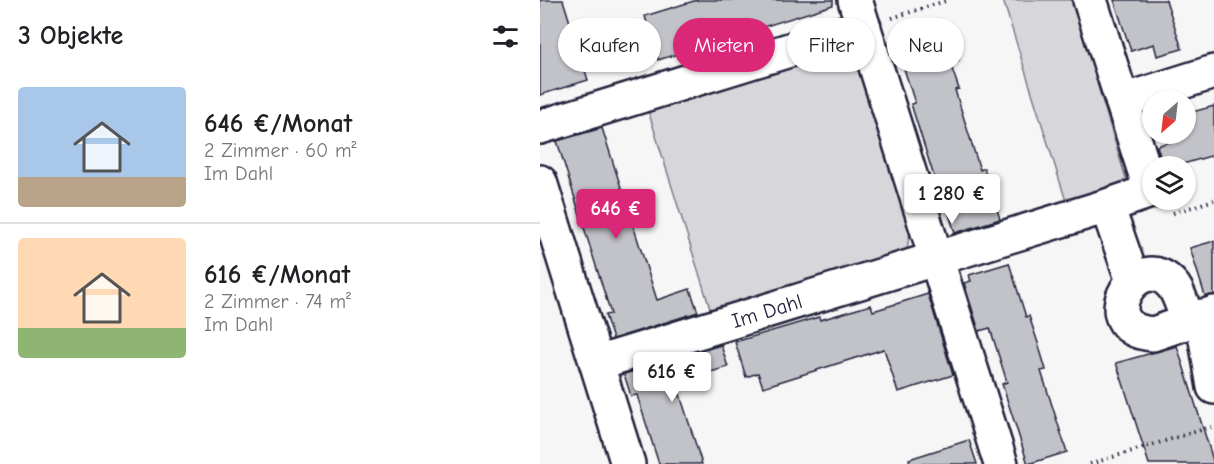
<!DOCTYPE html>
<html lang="de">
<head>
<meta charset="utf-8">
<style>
  body { margin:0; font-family:"Comic Neue",sans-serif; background:#f2f2f2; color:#202124; height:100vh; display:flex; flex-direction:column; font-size:22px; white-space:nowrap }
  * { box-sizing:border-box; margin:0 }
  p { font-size:20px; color:#757577 }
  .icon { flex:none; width:33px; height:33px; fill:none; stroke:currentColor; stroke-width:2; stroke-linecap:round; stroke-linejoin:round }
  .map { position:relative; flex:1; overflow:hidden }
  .details { display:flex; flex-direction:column; background:#fff; width:540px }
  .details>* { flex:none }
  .guide { position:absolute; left:18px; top:18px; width:566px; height:54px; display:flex; gap:12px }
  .needle { width:39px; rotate:208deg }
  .tools { position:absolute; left:602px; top:90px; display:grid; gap:12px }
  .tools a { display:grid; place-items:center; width:54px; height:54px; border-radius:50%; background:#fff; box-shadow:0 2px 4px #0004; font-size:30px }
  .price { position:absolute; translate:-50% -51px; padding:0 14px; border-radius:6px; background:#fff; color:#222; font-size:20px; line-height:39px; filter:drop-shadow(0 2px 3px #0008) }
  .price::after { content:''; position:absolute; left:50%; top:36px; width:18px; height:14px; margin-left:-9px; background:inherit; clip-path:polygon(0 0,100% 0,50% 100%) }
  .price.selected { background:#db2777; color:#fff }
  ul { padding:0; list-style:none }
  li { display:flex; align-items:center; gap:18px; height:150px; padding:0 18px }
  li+li { border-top:2px solid #e0e0e0 }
  li span { display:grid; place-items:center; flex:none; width:168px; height:120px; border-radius:6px; color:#555 }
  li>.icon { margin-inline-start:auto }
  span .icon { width:72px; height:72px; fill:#fffc; stroke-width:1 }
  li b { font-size:26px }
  h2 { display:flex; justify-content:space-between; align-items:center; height:72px; padding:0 18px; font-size:26px }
  .chip { padding:0 21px; border-radius:27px; background:#fff; box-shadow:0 2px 4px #0004; font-size:21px; line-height:54px }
  .chip.selected { background:#db2777; color:#fff }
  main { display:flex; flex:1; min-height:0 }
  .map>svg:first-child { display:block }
  .green { fill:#d7d7db; stroke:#7c7c8b; stroke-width:1.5 }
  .building { fill:#c2c2c9; stroke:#22223b; stroke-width:1.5 }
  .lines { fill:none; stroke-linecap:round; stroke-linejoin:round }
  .minor-casing { stroke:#22223b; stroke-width:38 }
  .path { stroke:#22223b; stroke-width:4; stroke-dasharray:1.5 4.5; stroke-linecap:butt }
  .minor { stroke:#fff; stroke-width:33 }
  .labels { text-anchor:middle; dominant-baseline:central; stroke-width:4.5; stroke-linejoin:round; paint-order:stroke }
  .street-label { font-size:21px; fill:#22223b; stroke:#fff }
</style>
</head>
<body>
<main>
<section class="details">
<h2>3 Objekte<svg class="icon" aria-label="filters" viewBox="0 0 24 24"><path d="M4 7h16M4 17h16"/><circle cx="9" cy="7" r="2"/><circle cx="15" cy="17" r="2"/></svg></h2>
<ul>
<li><span style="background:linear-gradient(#a9c7e8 75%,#b9a48a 0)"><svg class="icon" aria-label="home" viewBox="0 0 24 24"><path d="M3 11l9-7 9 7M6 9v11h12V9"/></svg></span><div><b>646 €/Monat</b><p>2 Zimmer · 60 m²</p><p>Im Dahl</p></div></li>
<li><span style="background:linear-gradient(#ffd9b3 75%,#8fb573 0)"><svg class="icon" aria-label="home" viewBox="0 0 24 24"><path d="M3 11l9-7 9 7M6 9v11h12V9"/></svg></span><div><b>616 €/Monat</b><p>2 Zimmer · 74 m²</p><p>Im Dahl</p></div></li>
</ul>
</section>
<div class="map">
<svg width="674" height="464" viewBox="0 0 674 464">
  <rect width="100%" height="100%" fill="#f6f6f7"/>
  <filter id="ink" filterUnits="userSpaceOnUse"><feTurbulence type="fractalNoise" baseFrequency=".0167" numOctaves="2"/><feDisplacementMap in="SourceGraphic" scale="12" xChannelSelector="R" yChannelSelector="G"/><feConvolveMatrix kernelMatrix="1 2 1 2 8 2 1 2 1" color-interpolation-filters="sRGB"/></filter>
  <g filter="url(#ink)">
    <!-- green -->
    <path class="green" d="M463,0h78l25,79 -9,4 30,99 -61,19z
      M304,48l13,15 53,169 -3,17 -6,8 -188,61 -67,-214z"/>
    <!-- building -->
    <path class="building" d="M0,0h23l25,80 -48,15z
      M157,0h136v5l-175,55 -1,-5 -25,8 -7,-25 24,-7 -4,-15z
      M574,0h52l16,49 -25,7 -3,-12 -23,7z
      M411,34l8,26 -9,3 9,26 -4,1 25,80 4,-2 16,51 -45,14 -16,-51 -3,1 -25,-79 4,-1 -17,-53z
      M674,106v49l-38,11h-13l-6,-20 12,-4 -3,-8h19v-20z
      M62,128l55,172 33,-11 8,23 -85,27 -8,-24 6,-1 -54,-173z
      M674,241v54l-9,1 -15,-48z
      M469,263l17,54 3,-1 9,27 8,27 -5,1 26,81 -39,12 -26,-80 5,-2 -17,-54 -11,3 -15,-48 7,-2 -2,-6z
      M388,294l25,81 -55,17 -14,-43 -121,38 -5,-14 -12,4 -11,-35 84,-25 1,3 51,-15 2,6z
      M181,345l7,22 -52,15 26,82h-43l-22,-69 -6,1 -7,-22z
      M637,346l32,101 5,17h-65l-28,-87 -5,-14z
      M429,440l8,24h-67l-1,-5z"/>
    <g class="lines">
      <defs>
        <path id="minor" d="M315,0l146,464
          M550,0l61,191 -44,15 26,75
          M582,101l92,-29
          M0,127l324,-100
          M0,182l88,282
          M662,316l12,71
          M648,322c-4,-11 -7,-25 -14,-35 -34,-45 -88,42 -21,47l61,-21
          M57,363l510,-157"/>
      </defs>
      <!-- minor casing -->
      <use href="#minor" class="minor-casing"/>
      <!-- path -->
      <path class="path" d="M352,18l56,-18
        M633,213l41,-13
        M550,464l124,-38"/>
      <!-- minor -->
      <use href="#minor" class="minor"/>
    </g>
  </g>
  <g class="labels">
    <!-- street labels -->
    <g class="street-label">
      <text transform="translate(227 311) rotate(-17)">Im Dahl</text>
    </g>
  </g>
</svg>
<div class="tools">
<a><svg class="needle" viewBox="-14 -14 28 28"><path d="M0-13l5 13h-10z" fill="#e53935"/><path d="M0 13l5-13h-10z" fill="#757577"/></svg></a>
<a><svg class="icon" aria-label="layers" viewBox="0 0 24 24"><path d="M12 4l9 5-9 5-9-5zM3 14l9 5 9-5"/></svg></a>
</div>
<b class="price" style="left:412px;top:225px">1 280 €</b>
<b class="price selected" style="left:76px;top:240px">646 €</b>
<b class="price" style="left:132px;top:403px">616 €</b>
<div class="guide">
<a class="chip">Kaufen</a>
<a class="chip selected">Mieten</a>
<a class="chip">Filter</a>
<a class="chip">Neu</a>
</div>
</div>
</main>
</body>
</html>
